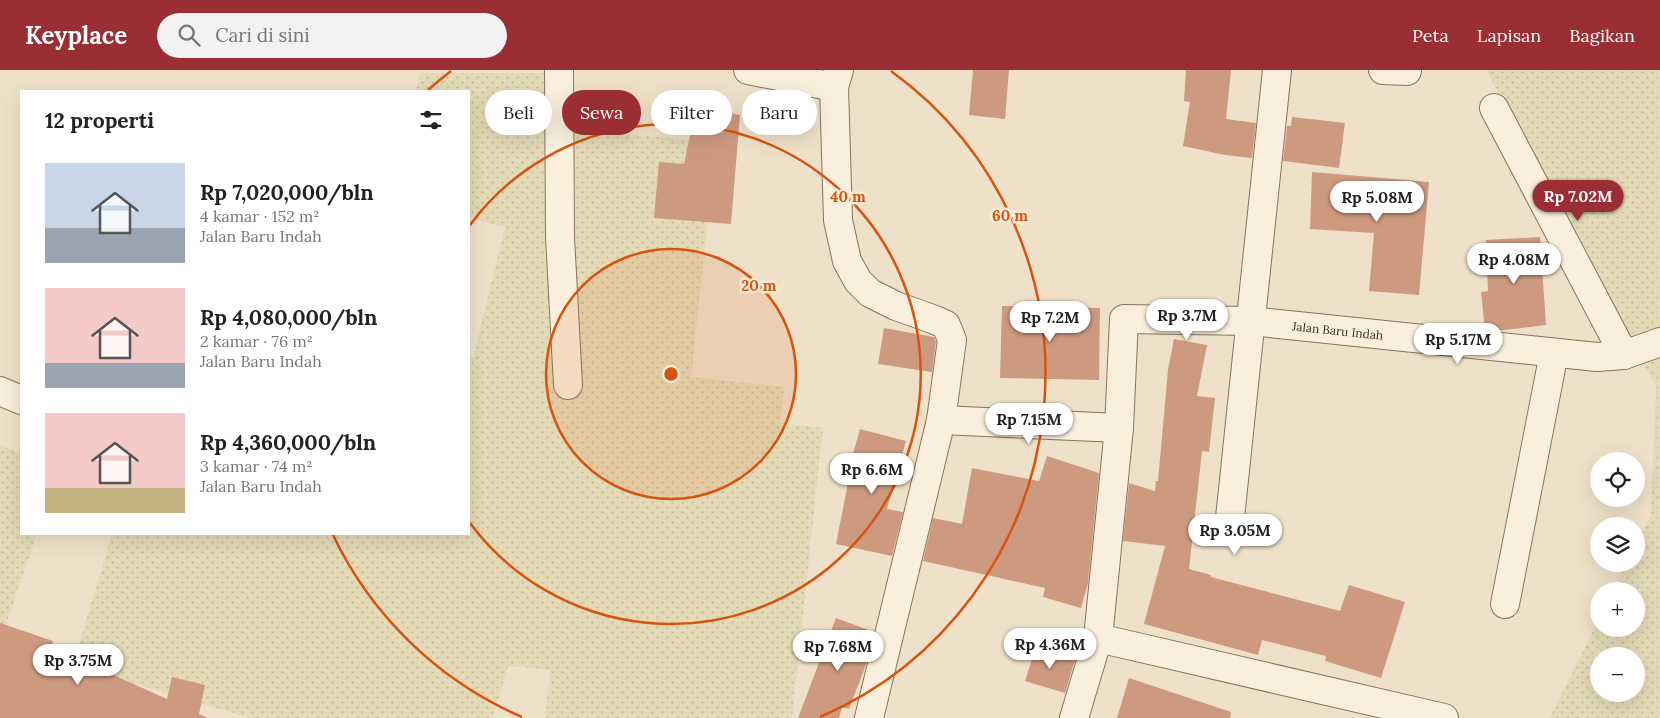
<!DOCTYPE html>
<html lang="id">
<head>
<meta charset="utf-8">
<style>
  body { margin:0; font-family:Lora,serif; background:#f2f2f2; color:#222; height:100vh; display:flex; flex-direction:column; font-size:19px; white-space:nowrap }
  * { box-sizing:border-box; margin:0 }
  p { font-size:16px; color:#767676 }
  .icon { flex:none; width:28px; height:28px; fill:none; stroke:currentColor; stroke-width:2; stroke-linecap:round; stroke-linejoin:round }
  .map { position:relative; flex:1; overflow:hidden }
  .panel { position:absolute; left:20px; top:20px; width:450px; height:445px; display:flex; flex-direction:column; background:#fff; border-radius:0px; box-shadow:0 5px 20px #0002 }
  .panel>* { flex:none }
  .top-card { position:absolute; left:485px; top:20px; width:475px; height:45px; display:flex; gap:10px }
  .controls { position:absolute; left:1590px; top:382px; display:grid; gap:10px }
  .controls a { display:grid; place-items:center; width:55px; height:55px; border-radius:50%; background:#fff; box-shadow:0 5px 20px #0002; font-size:25px }
  .price { position:absolute; translate:-50% -42px; padding:0 11px; border-radius:18px; background:#fff; color:#222; font-size:16px; line-height:32px; filter:drop-shadow(0 1px 2px #0008) }
  .price::after { content:''; position:absolute; left:50%; top:30px; width:15px; height:11px; margin-left:-8px; background:inherit; clip-path:polygon(0 0,100% 0,50% 100%) }
  .price.active { background:#9b2d35; color:#fff }
  ul { padding:0; list-style:none }
  li { display:flex; align-items:center; gap:15px; height:125px; padding:0 25px }
  li span { display:grid; place-items:center; flex:none; width:140px; height:100px; border-radius:0px; color:#555 }
  li>.icon { margin-inline-start:auto }
  span .icon { width:60px; height:60px; fill:#fffc; stroke-width:1 }
  li b { font-size:21px }
  h2 { display:flex; justify-content:space-between; align-items:center; height:60px; padding:0 25px; font-size:21px }
  .pill { padding:0 18px; border-radius:22px; background:#fff; box-shadow:0 5px 20px #0002; font-size:18px; line-height:45px }
  .pill.active { background:#9b2d35; color:#fff }
  header { display:flex; align-items:center; gap:30px; box-sizing:border-box; height:70px; padding:0 25px; background:#9b2d35; color:#fff }
  header strong { font-size:24px }
  nav { display:flex; gap:28px; margin-inline-start:auto; font-size:18px }
  .search { width:350px; height:45px; background:#f2f2f2; display:flex; align-items:center; gap:12px; box-sizing:border-box; padding:0 18px; border-radius:28px; color:#767676; font-size:19px }
  .map>svg:first-child { display:block }
  .farmland { fill:url(#farmland-dots); fill-rule:evenodd }
  .building { fill:#cd9a7f }
  .lines { fill:none; stroke-linecap:round; stroke-linejoin:round }
  .minor-casing { stroke:#8b725d; stroke-width:30 }
  .minor { stroke:#f9efdc; stroke-width:28 }
  .ring { fill:none; stroke:#d7540e; stroke-width:2.5 }
  .labels { text-anchor:middle; dominant-baseline:central; stroke-width:5; stroke-linejoin:round; paint-order:stroke }
  .street-label { font-size:12px; fill:#3c2c20; stroke:#f6ebd8 }
  .centre { fill:#d7540e; stroke:#f6ebd8; stroke-width:2.5 }
  .ring-label { font-size:15px; text-anchor:middle; font-weight:bold; fill:#d7540e; stroke:#f6ebd8; stroke-width:5; stroke-linejoin:round; paint-order:stroke }
</style>
</head>
<body>
<header>
<strong>Keyplace</strong>
<div class="search"><svg class="icon" aria-label="search" viewBox="0 0 24 24"><circle cx="10" cy="10" r="6"/><path d="M15 15l6 6"/></svg>Cari di sini</div>
<nav><a>Peta</a><a>Lapisan</a><a>Bagikan</a></nav>
</header>
<div class="map">
<svg width="1660" height="648" viewBox="0 0 1660 648">
  <defs>
    <pattern id="farmland-dots" width="8" height="8" patternUnits="userSpaceOnUse" patternTransform="scale(1.25)"><rect width="8" height="8" fill="#e5dab6"/><path d="M2 2h.1M6 6h.1" fill="none" stroke="#c5bb9c" stroke-width="1.8" stroke-linecap="round"/></pattern>
  </defs>
  <rect width="100%" height="100%" fill="#efe1c9"/>
  <!-- farmland -->
  <path class="farmland" d="M1486,0h174v648h-110l49,-99v10h37v-38h-23l13,-27h10v-20l15,-29 5,-128zM1599,586h37v38h-37z
    M420,3h127l-5,52 174,18 -25,234 93,10 -4,36 43,5 -31,290h-247l5,-48 -42,-4 -15,52h-243l-177,-53 39,-131h357v-177l4,1 32,-131 -36,-9v-127h-53z
    M0,375l21,9v80h16l-37,108z"/>
  <!-- building -->
  <path class="building" d="M973,0h36l-4,49 -36,-4z
    M1186,0h45l-5,49 30,4 -4,35 -27,-3 -42,-9 7,-44 -6,-1z
    M696,36l44,9 -9,109 -77,-6 5,-56 25,2z
    M1292,47l53,6 -6,45 -56,-7 4,-35h4z
    M1312,102l117,10 -10,113 -50,-4 5,-58 -64,-4z
    M1540,167l6,88 -50,6 -11,-1 -4,-38 7,-1 -2,-51z
    M1002,236l98,2 -1,72 -99,-2z
    M884,258l50,9 2,5 -4,30 -54,-8z
    M1174,269l33,6 -10,51 18,2 -6,54 -7,-1 -13,118 22,6v2l129,34 9,-26 56,17 -24,76 -56,-17 1,-5 -64,-16 -4,15 -114,-31 21,-78 -42,-5 6,-58 26,8 1,-10h2l10,-111z
    M860,359l46,12 -19,68 16,3 -11,44 -56,-12 12,-61 -3,-1z
    M1047,386l52,17 -11,110 -7,25 -38,-11 2,-9 -122,-27 10,-43 29,6 10,-56 67,13z
    M836,548l38,14 -10,38 -15,39 -7,-2 -3,11h-41z
    M0,553l53,18 -2,6 116,52 5,-22 33,8 -6,29 9,4h-208z
    M1036,577l39,13 -10,33 -40,-12z
    M1129,608l102,34 -1,6h-113z"/>
  <g class="lines">
    <defs>
      <g id="minor">
        <path d="M559,0l1,167 8,148"/>
        <path d="M748,0l86,17"/>
        <path d="M839,0l-5,17 4,133 9,41 11,20 12,12 26,13 39,14 11,5 6,15 -11,80 -72,298"/>
        <path d="M1383,0l24,1"/>
        <path d="M1494,38l130,247"/>
        <path d="M0,321l21,9"/>
        <path d="M941,350l178,8"/>
        <path d="M1230,448l47,-448"/>
        <path d="M1505,534l49,-251"/>
        <path d="M1098,568l346,80"/>
        <path id="s1" d="M1074,648l24,-80 21,-210 5,-109 126,2 347,36 27,-2 36,-13"/>
      </g>
    </defs>
    <!-- minor casing -->
    <use href="#minor" class="minor-casing"/>
    <!-- minor -->
    <use href="#minor" class="minor"/>
  </g>
  <!-- distance rings -->
  <circle cx="671" cy="304" r="125" fill="#d7540e" fill-opacity=".12"/>
  <g class="ring">
    <circle cx="671" cy="304" r="125"/>
    <path d="M470 155A250 250 0 1 1 470 453"/>
    <path d="M522 647A374 374 0 0 1 333 465M428 20A374 374 0 0 1 451 1M891 1A374 374 0 0 1 820 647"/>
  </g>
  <g class="labels">
    <!-- street labels -->
    <g class="street-label">
      <text stroke="none"><textPath href="#s1" startOffset="618">Jalan Baru Indah</textPath></text>
    </g>
  </g>
  <circle cx="671" cy="304" r="8" class="centre"/>
  <g class="ring-label">
    <text x="848" y="132">40 m</text>
    <text x="1010" y="151">60 m</text>
    <text x="759" y="221">20 m</text>
  </g>
</svg>
<div class="controls">
<a><svg class="icon" aria-label="locate" viewBox="0 0 24 24"><circle cx="12" cy="12" r="6"/><path d="M12 2v4M12 18v4M2 12h4M18 12h4"/></svg></a>
<a><svg class="icon" aria-label="layers" viewBox="0 0 24 24"><path d="M12 4l9 5-9 5-9-5zM3 14l9 5 9-5"/></svg></a>
<a>+</a>
<a>−</a>
</div>
<b class="price active" style="left:1578px;top:152px">Rp 7.02M</b>
<b class="price" style="left:1377px;top:153px">Rp 5.08M</b>
<b class="price" style="left:1514px;top:215px">Rp 4.08M</b>
<b class="price" style="left:1187px;top:271px">Rp 3.7M</b>
<b class="price" style="left:1050px;top:273px">Rp 7.2M</b>
<b class="price" style="left:1458px;top:295px">Rp 5.17M</b>
<b class="price" style="left:1029px;top:375px">Rp 7.15M</b>
<b class="price" style="left:872px;top:425px">Rp 6.6M</b>
<b class="price" style="left:1235px;top:486px">Rp 3.05M</b>
<b class="price" style="left:1050px;top:600px">Rp 4.36M</b>
<b class="price" style="left:838px;top:602px">Rp 7.68M</b>
<b class="price" style="left:78px;top:616px">Rp 3.75M</b>
<div class="top-card">
<a class="pill">Beli</a>
<a class="pill active">Sewa</a>
<a class="pill">Filter</a>
<a class="pill">Baru</a>
</div>
<section class="panel">
<h2>12 properti<svg class="icon" aria-label="filters" viewBox="0 0 24 24"><path d="M4 7h16M4 17h16"/><circle cx="9" cy="7" r="2"/><circle cx="15" cy="17" r="2"/></svg></h2>
<ul>
<li><span style="background:linear-gradient(#c9d6e8 65%,#9aa5b1 0)"><svg class="icon" aria-label="home" viewBox="0 0 24 24"><path d="M3 11l9-7 9 7M6 9v11h12V9"/></svg></span><div><b>Rp 7,020,000/bln</b><p>4 kamar · 152 m²</p><p>Jalan Baru Indah</p></div></li>
<li><span style="background:linear-gradient(#f6c9c9 75%,#9aa5b1 0)"><svg class="icon" aria-label="home" viewBox="0 0 24 24"><path d="M3 11l9-7 9 7M6 9v11h12V9"/></svg></span><div><b>Rp 4,080,000/bln</b><p>2 kamar · 76 m²</p><p>Jalan Baru Indah</p></div></li>
<li><span style="background:linear-gradient(#f6c9c9 75%,#c2b280 0)"><svg class="icon" aria-label="home" viewBox="0 0 24 24"><path d="M3 11l9-7 9 7M6 9v11h12V9"/></svg></span><div><b>Rp 4,360,000/bln</b><p>3 kamar · 74 m²</p><p>Jalan Baru Indah</p></div></li>
</ul>
</section>
</div>
</body>
</html>
